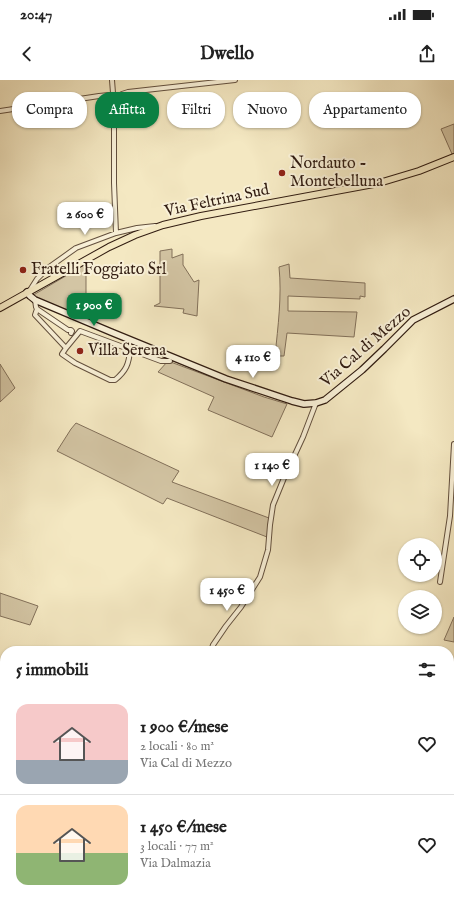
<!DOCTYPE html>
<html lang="it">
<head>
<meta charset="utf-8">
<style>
  body { margin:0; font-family:"IM FELL English",serif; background:#f2f2f2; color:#222; height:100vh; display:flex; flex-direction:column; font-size:15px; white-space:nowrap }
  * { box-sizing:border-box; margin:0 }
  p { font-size:13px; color:#767676 }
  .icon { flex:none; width:22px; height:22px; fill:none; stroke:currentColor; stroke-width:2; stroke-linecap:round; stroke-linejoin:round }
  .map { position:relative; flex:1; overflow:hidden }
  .details { position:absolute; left:0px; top:566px; width:454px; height:256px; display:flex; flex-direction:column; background:#fff; border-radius:16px 16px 0 0; box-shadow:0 1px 3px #0004 }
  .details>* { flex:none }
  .guide { position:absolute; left:12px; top:12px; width:430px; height:36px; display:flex; gap:8px }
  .buttons { position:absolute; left:398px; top:458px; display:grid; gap:8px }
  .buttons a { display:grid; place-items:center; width:44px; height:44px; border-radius:50%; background:#fff; box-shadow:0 1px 3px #0004; font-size:20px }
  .price { position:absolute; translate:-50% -34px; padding:0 9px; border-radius:8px; background:#fff; color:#222; font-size:13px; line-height:26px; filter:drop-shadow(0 1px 2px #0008) }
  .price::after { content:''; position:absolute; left:50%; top:24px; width:12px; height:9px; margin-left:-6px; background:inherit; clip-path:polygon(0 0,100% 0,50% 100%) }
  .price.active { background:#0b8043; color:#fff }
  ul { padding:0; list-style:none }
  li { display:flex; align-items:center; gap:12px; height:100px; padding:0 16px }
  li+li { border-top:1px solid #e0e0e0 }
  li span { display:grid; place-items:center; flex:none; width:112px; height:80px; border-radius:12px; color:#555 }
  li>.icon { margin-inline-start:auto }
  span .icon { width:48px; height:48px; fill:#fffc; stroke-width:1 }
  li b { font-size:17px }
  h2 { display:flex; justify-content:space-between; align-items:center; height:48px; padding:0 16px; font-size:17px }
  .pill { padding:0 14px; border-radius:16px; background:#fff; box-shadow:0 1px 3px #0004; font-size:14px; line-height:36px }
  .pill.active { background:#0b8043; color:#fff }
  .status { display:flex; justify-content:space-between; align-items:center; height:28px; padding:0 20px; background:#fff; direction:ltr }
  .status svg { height:11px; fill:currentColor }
  header { display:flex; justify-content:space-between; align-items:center; height:52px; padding:0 16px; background:#fff; font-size:18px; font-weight:800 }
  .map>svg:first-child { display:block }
  .green { fill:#d3c5a4; stroke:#82705a }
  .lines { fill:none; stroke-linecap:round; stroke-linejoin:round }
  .street-casing { stroke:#624f3d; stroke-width:6 }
  .secondary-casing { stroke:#311c11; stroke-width:8 }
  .primary-casing { stroke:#311c11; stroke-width:8 }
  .street { stroke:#f8f0d7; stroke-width:4 }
  .secondary { stroke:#f8f0d7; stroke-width:5.5 }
  .primary { stroke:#f4e8c2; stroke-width:6 }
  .poi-dot { fill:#8f2418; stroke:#f8f0d7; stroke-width:1.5 }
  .labels { text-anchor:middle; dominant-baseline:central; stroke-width:4; stroke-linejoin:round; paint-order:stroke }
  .poi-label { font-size:16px; fill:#311c11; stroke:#f8f0d7; text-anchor:start }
  .street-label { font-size:16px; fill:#311c11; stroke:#f8f0d7 }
</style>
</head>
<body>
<div class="status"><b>20:47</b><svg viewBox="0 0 49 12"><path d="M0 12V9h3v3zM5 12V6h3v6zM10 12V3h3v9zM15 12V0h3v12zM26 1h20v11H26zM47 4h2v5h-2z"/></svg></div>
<header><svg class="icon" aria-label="back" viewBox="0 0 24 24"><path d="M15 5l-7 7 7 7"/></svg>Dwello<svg class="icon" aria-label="share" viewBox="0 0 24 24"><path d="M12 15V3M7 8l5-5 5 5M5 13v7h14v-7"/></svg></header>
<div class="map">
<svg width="454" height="822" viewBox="0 0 454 822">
  <rect width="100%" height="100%" fill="#f4e8c2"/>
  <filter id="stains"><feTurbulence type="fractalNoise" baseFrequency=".005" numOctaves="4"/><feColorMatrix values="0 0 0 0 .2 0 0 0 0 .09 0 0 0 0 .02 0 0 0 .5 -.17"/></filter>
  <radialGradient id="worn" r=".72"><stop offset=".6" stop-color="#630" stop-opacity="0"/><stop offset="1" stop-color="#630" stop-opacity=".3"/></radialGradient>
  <!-- green -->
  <path class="green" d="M454,44v30h-2l-11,-25z
    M172,169v9l11,-4v11l11,17 5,-2 -2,36 -14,-3 1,-4 -30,-3 6,-3v-52z
    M86,184v31l-6,23 -50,-21z
    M289,184l1,14 75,5v14l-5,-1v3l-72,-3v15l69,1 -3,25 -67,-4 -3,23h-9c3,-30 7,-60 4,-89z
    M168,281l96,36 23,7 -15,33 -64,-27 6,-13 -56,-25z
    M0,284l15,24 -15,14z
    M76,343l103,48 -7,11 97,36 -2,19 -100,-39 -4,6 -106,-53 14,-22z
    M0,513l38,13 -8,19 -30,-9z
    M454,537v25l-10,-2z"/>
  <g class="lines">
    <defs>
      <path id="street" d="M112,0l1,13 2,4
        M117,17l5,-3 6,-2 107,-12
        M0,31l99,-15 10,-1 8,2
        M116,153l-2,-50v-75l1,-7 2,-4
        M30,210l7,-11 11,-11 28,-20 40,-15 21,-5 18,-2
        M35,220l1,7 1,2 -2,6 31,33 14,-17 81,30h9
        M37,229l31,21h3l1,1 -1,2
        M66,268l-4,6 13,9 35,17h5c11,-9 14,-16 15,-30
        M440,502l10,-66 4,-72
        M211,571l2,-6 13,-19 15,-19 19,-30 8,-27 2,-25 3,-20 11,-27 19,-41 13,-34
        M449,786l5,1
        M52,817l15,5
        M110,822l3,-5"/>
      <path id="secondary" d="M27,212l3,4 5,4 76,32 115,47 66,22 12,3 12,-1 9,-3 37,-30 22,-21 29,-29 41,-21
        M0,772l5,2
        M134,817l18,5"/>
      <path id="primary" d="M0,228l109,-61 26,-12 28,-10 38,-9 178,-33 40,-12 35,-14"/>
    </defs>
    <!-- street casing -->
    <use href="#street" class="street-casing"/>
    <!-- secondary casing -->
    <use href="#secondary" class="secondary-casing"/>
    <!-- primary casing -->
    <use href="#primary" class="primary-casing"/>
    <!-- street -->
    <use href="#street" class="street"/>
    <!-- secondary -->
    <use href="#secondary" class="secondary"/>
    <!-- primary -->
    <use href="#primary" class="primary"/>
  </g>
  <!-- markers -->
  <g class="poi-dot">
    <circle cx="282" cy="93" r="4"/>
    <circle cx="23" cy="190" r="4"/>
    <circle cx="80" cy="271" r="4"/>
  </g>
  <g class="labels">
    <!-- poi labels -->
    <g class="poi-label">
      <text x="290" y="84">Nordauto -<tspan x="290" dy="18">Montebelluna</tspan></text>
      <text x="31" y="190">Fratelli Foggiato Srl</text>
      <text x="88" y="271">Villa Serena</text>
    </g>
    <!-- street labels -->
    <g class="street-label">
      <text transform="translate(217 121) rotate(-12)">Via Feltrina Sud</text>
      <text transform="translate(366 267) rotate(-41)">Via Cal di Mezzo</text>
    </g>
  </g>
  <rect width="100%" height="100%" filter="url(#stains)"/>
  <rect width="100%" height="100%" fill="url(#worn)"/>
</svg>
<div class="buttons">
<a><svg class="icon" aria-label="locate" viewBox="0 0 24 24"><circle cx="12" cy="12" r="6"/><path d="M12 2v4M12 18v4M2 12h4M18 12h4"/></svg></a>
<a><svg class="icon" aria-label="layers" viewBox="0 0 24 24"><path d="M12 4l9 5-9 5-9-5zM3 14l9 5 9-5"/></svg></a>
</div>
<b class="price" style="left:85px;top:156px">2 600 €</b>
<b class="price active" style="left:94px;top:247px">1 900 €</b>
<b class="price" style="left:253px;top:299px">4 110 €</b>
<b class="price" style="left:272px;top:407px">1 140 €</b>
<b class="price" style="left:227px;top:532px">1 450 €</b>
<div class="guide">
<a class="pill">Compra</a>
<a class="pill active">Affitta</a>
<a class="pill">Filtri</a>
<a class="pill">Nuovo</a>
<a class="pill">Appartamento</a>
</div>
<section class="details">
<h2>5 immobili<svg class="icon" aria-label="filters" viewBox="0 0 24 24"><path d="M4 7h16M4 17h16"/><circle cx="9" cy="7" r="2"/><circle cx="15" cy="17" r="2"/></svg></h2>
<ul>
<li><span style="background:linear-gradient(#f6c9c9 70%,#9aa5b1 0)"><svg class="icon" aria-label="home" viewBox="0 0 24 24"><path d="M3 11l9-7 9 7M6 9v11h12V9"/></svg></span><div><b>1 900 €/mese</b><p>2 locali · 80 m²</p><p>Via Cal di Mezzo</p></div><svg class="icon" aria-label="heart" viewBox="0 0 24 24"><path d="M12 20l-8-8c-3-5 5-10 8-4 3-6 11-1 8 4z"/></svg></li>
<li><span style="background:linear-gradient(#ffd9b3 60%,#8fb573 0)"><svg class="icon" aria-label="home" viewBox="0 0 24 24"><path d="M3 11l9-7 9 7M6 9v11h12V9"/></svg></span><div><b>1 450 €/mese</b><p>3 locali · 77 m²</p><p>Via Dalmazia</p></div><svg class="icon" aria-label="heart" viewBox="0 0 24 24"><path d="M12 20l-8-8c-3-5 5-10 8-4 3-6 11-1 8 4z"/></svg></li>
</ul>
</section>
</div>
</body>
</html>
